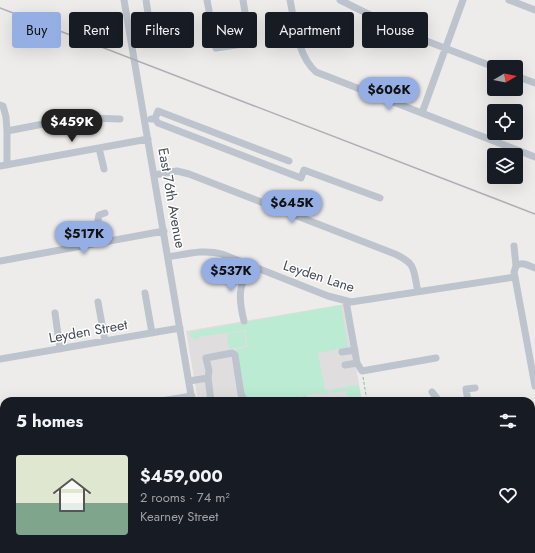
<!DOCTYPE html>
<html lang="en">
<head>
<meta charset="utf-8">
<style>
  body { margin:0; font-family:Jost,sans-serif; background:#242831; color:#f1f3f6; height:100vh; display:flex; flex-direction:column; font-size:15px; white-space:nowrap }
  * { box-sizing:border-box; margin:0 }
  p { font-size:13px; color:#9ea1a6 }
  .icon { flex:none; width:22px; height:22px; fill:none; stroke:currentColor; stroke-width:2; stroke-linecap:round; stroke-linejoin:round }
  .map { position:relative; flex:1; overflow:hidden }
  .drawer { position:absolute; left:0px; top:397px; width:535px; height:156px; display:flex; flex-direction:column; background:#171b24; border-radius:12px 12px 0 0; box-shadow:0 4px 16px #0002 }
  .drawer>* { flex:none }
  .top-card { position:absolute; left:12px; top:12px; width:511px; height:36px; display:flex; gap:8px }
  .needle { width:26px; rotate:80deg }
  .tools { position:absolute; left:487px; top:60px; display:grid; gap:8px }
  .tools a { display:grid; place-items:center; width:36px; height:36px; border-radius:4px; background:#171b24; box-shadow:0 4px 16px #0002; font-size:20px }
  .price { position:absolute; translate:-50% -34px; padding:0 9px; border-radius:14px; background:#95afe5; color:#111; font-size:13px; line-height:26px; filter:drop-shadow(0 1px 2px #0008) }
  .price::after { content:''; position:absolute; left:50%; top:24px; width:12px; height:9px; margin-left:-6px; background:inherit; clip-path:polygon(0 0,100% 0,50% 100%) }
  .price.on { background:#222; color:#fff }
  ul { padding:0; list-style:none }
  li { display:flex; align-items:center; gap:12px; height:100px; padding:0 16px }
  li span { display:grid; place-items:center; flex:none; width:112px; height:80px; border-radius:4px; color:#555 }
  li>.icon { margin-inline-start:auto }
  span .icon { width:48px; height:48px; fill:#fffc; stroke-width:1 }
  li b { font-size:17px }
  h2 { display:flex; justify-content:space-between; align-items:center; height:48px; padding:0 16px; font-size:17px }
  .chip { padding:0 14px; border-radius:4px; background:#171b24; box-shadow:0 4px 16px #0002; font-size:14px; line-height:36px }
  .chip.on { background:#95afe5; color:#111 }
  .map>svg:first-child { display:block }
  .education { fill:#dfdddd }
  .green { fill:#bbebd3 }
  .lines { fill:none; stroke-linecap:round; stroke-linejoin:round }
  .path { stroke:#76c6a7; stroke-width:1; stroke-dasharray:3 2; stroke-linecap:butt }
  .minor { stroke:#bdc4cd; stroke-width:7 }
  .rail { stroke:#aeb0b6; stroke-width:1.5 }
  .labels { text-anchor:middle; dominant-baseline:central; stroke-width:3; stroke-linejoin:round; paint-order:stroke }
  .street-label { font-size:14px; fill:#454d58; stroke:#fff }
</style>
</head>
<body>
<div class="map">
<svg width="535" height="553" viewBox="0 0 535 553">
  <rect width="100%" height="100%" fill="#eeeceb"/>
  <!-- education -->
  <path class="education" d="M345,304l17,97h-164l-12,-70z"/>
  <!-- green -->
  <path class="green" d="M341,305l7,42 -30,6 7,37h3l1,4 -6,1 -1,-2 -48,8h-27l-5,-10 -6,-41 12,-3 -3,-17 -47,7v3l-7,-3 -1,-5z
    M244,331l2,15 -17,3 -2,-15z
    M358,385l1,3 3,13h-13l-3,-10 -15,2 -1,-3z"/>
  <g class="lines">
    <!-- path -->
    <path class="path" d="M363,377l4,24"/>
    <!-- minor -->
    <path class="minor" d="M124,0l68,401
      M146,0l6,40
      M207,0l9,48 34,-5 -7,-43
      M290,0c5,24 7,55 26,72l219,85
      M340,0l71,35 83,32
      M509,0l26,10
      M516,76l19,7
      M0,105l3,1 3,11 1,14v34
      M422,113l41,-113
      M151,119h4l3,-8 131,50
      M155,119l3,4 143,55 3,-8 76,28
      M7,131l57,-11 24,-2 32,1
      M99,148l5,21
      M0,166l148,-27
      M154,175l23,-4 12,3 206,80c22,10 18,16 23,38
      M101,242l-3,-22 1,-5 6,-2
      M514,246l2,20 -2,6 1,5 20,109
      M168,257c19,-3 36,-8 54,-3l106,42 23,6 164,-25
      M0,261l164,-30
      M516,266c7,-5 13,0 19,2
      M145,293l7,40
      M346,301l11,62 5,8 74,-13
      M98,302l7,39
      M55,313l5,36
      M244,321c-6,-24 -5,-33 5,-56
      M342,352l13,-2
      M0,359l180,-31
      M345,365l12,-2
      M208,378l1,-7 -3,-13 26,-5 3,2 6,39 4,7
      M189,381l19,-3 3,23
      M432,392l7,9
      M161,401l31,-5
      M299,401l6,-1 1,1
      M468,401l-2,-12 9,-1
      M532,409l3,18
      M0,429l4,-1
      M531,480l4,-1
      M0,499l4,-1
      M531,514h4
      M186,549v4
      M263,549l1,4
      M346,549l1,4
      M431,549l1,4
      M72,553l22,-4"/>
    <!-- rail -->
    <path class="rail" d="M0,8l535,206"/>
  </g>
  <g class="labels">
    <!-- street labels -->
    <g class="street-label">
      <text transform="translate(172 198) rotate(80)">East 76th Avenue</text>
      <text transform="translate(319 276) rotate(18)">Leyden Lane</text>
      <text transform="translate(88 331) rotate(-10)">Leyden Street</text>
    </g>
  </g>
</svg>
<div class="tools">
<a><svg class="needle" viewBox="-14 -14 28 28"><path d="M0-13l5 13h-10z" fill="#e53935"/><path d="M0 13l5-13h-10z" fill="#9ea1a6"/></svg></a>
<a><svg class="icon" aria-label="locate" viewBox="0 0 24 24"><circle cx="12" cy="12" r="6"/><path d="M12 2v4M12 18v4M2 12h4M18 12h4"/></svg></a>
<a><svg class="icon" aria-label="layers" viewBox="0 0 24 24"><path d="M12 4l9 5-9 5-9-5zM3 14l9 5 9-5"/></svg></a>
</div>
<b class="price" style="left:389px;top:111px">$606K</b>
<b class="price on" style="left:72px;top:143px">$459K</b>
<b class="price" style="left:292px;top:224px">$645K</b>
<b class="price" style="left:84px;top:255px">$517K</b>
<b class="price" style="left:231px;top:292px">$537K</b>
<div class="top-card">
<a class="chip on">Buy</a>
<a class="chip">Rent</a>
<a class="chip">Filters</a>
<a class="chip">New</a>
<a class="chip">Apartment</a>
<a class="chip">House</a>
</div>
<section class="drawer">
<h2>5 homes<svg class="icon" aria-label="filters" viewBox="0 0 24 24"><path d="M4 7h16M4 17h16"/><circle cx="9" cy="7" r="2"/><circle cx="15" cy="17" r="2"/></svg></h2>
<ul>
<li><span style="background:linear-gradient(#dfe7d0 60%,#7fa58c 0)"><svg class="icon" aria-label="home" viewBox="0 0 24 24"><path d="M3 11l9-7 9 7M6 9v11h12V9"/></svg></span><div><b>$459,000</b><p>2 rooms · 74 m²</p><p>Kearney Street</p></div><svg class="icon" aria-label="heart" viewBox="0 0 24 24"><path d="M12 20l-8-8c-3-5 5-10 8-4 3-6 11-1 8 4z"/></svg></li>
</ul>
</section>
</div>
</body>
</html>
